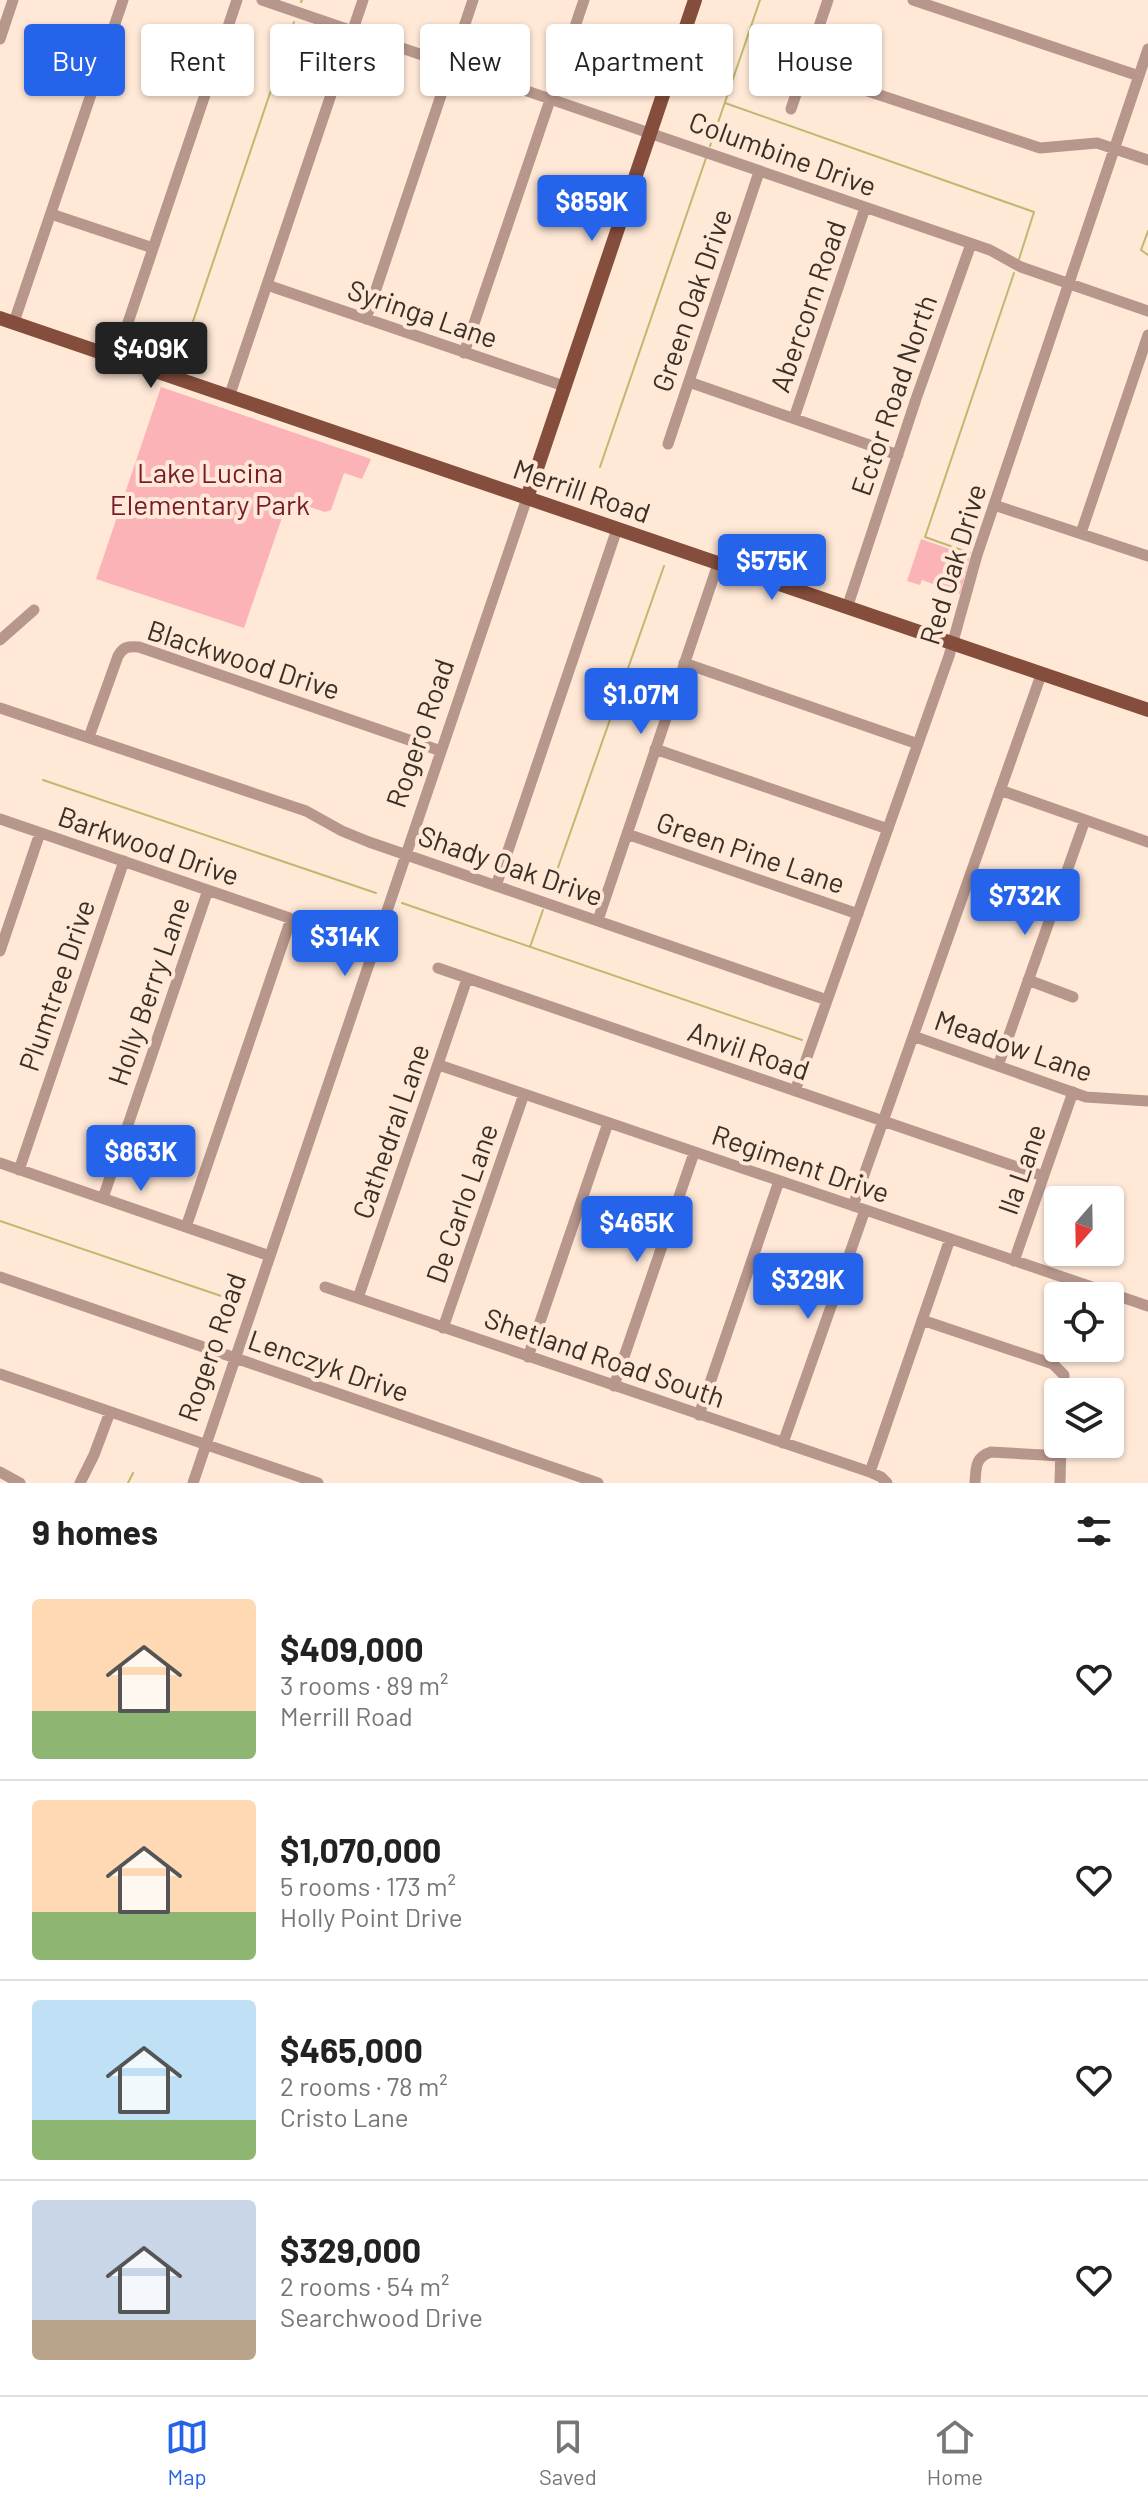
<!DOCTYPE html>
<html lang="en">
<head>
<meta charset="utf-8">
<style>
  body { margin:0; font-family:Barlow,sans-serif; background:#f6f6f6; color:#222; height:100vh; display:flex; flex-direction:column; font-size:30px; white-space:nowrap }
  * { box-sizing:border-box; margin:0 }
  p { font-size:26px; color:#767676 }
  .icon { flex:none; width:44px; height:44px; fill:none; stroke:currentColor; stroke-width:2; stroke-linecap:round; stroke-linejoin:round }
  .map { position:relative; height:1483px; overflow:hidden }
  .side { display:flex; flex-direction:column; background:#fff; flex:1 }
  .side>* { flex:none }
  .hud { position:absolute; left:24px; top:24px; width:1100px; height:72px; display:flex; gap:16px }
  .needle { width:52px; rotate:200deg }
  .controls { position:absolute; left:1044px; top:1186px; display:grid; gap:16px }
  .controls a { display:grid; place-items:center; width:80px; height:80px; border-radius:8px; background:#fff; box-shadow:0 2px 6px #0004; font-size:40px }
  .price { position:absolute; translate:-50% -68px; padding:0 18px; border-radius:8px; background:#2563eb; color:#fff; font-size:26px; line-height:52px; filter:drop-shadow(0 2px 4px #0008) }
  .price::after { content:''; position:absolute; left:50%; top:48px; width:24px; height:18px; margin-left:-12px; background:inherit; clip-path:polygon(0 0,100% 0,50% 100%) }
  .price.selected { background:#222; color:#fff }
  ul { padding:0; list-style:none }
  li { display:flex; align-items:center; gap:24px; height:200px; padding:0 32px }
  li+li { border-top:2px solid #e0e0e0 }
  li span { display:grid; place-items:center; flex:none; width:224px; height:160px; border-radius:8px; color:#555 }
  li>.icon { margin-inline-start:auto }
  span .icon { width:96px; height:96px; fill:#fffc; stroke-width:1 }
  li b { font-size:34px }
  h2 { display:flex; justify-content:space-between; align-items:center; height:96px; padding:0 32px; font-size:34px }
  .tag { padding:0 28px; border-radius:8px; background:#fff; box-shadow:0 2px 6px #0004; font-size:28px; line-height:72px }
  .tag.selected { background:#2563eb; color:#fff }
  .tabs { display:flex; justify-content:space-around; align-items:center; height:112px; border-top:2px solid #e0e0e0; background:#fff; font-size:22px; color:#767676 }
  .tabs a { display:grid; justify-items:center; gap:4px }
  .tabs .selected { color:#2563eb }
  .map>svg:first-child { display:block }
  .green { fill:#fbb3b7 }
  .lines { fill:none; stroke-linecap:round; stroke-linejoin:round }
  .stream { stroke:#bdb96f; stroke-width:2 }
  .minor { stroke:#b7968b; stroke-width:11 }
  .major { stroke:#854d3c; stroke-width:14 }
  .labels { text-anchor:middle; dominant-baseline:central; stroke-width:8; stroke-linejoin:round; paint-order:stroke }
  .street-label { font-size:28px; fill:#3b3027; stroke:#ffe8d6 }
  .park-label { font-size:28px; fill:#761a2c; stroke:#ffe8d6 }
</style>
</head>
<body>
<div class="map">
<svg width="1148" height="1483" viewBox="0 0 1148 1483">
  <rect width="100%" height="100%" fill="#ffe8d6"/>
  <!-- green -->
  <path class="green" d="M161,387l210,72 -9,20 -18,-6 -13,37 -6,2 -37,-12 -44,128 -148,-49z
    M921,539l49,17 -10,38 -38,-14 -2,5 -13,-4z"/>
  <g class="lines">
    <!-- stream -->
    <path class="stream" d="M301,2l1,-2
      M725,103l309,109 -15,47
      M710,146l50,-146
      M1148,231l-7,19 7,5
      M180,360l114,-338
      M600,467l106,-309
      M970,553l-45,-16 89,-264
      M43,780l333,113
      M549,893l115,-327
      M402,903l400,137
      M530,947l13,-37
      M0,1221l233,79
      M128,1483l5,-10"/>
    <!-- minor -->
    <path class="minor" d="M262,0l728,250 31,17 127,44
      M913,0l226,76
      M0,39l13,-39
      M804,70l236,78 57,-5 51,17
      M791,109l37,-109
      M51,214l102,34
      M267,285l297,101
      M366,319l107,-319
      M14,322l109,-322
      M464,353l120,-353
      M116,358l121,-358
      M689,382l209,73
      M229,397l134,-397
      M794,418l71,-210
      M668,444l91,-272
      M994,505l154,51
      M1081,533l67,-198
      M847,608l69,-209 55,-155
      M0,640l34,-30
      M684,663l234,81
      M0,708l306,103 36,20 27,11 458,158
      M89,737l29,-81c5,-9 10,-10 21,-9l302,104
      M655,749l233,80
      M1000,790l148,52
      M0,819l374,128
      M627,834l231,80
      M496,886l121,-357
      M598,920l120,-356
      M0,951l40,-118
      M438,968l605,208
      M1028,980l45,17
      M913,1036l173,61 62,4
      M439,1065l709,241
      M998,1066l87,-246
      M795,1091l154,-435 28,-101 171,-506
      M0,1163l270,93
      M19,1170l105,-309
      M103,1198l105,-308
      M853,1206l188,-531
      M186,1227l105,-308
      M1014,1261l59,-169
      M0,1277l598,206
      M325,1287l545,185 11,5 6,6
      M358,1298l109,-319
      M922,1320l131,44 11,11v17
      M443,1328l81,-234
      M528,1357l80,-234
      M0,1374l318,109
      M614,1386l80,-233
      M699,1415l80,-234
      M783,1443l82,-233
      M0,1472l20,11
      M870,1472l80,-233
      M80,1483l14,-28 16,-43
      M193,1483l334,-985
      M975,1483c1,-15 0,-26 16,-31l70,4
      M1060,1483l1,-39"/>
    <!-- major -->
    <path class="major" d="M0,318l1148,392
      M527,498l168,-498"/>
  </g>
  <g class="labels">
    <!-- street labels -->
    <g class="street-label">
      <text transform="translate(783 153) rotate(20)">Columbine Drive</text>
      <text transform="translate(691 300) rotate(-71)">Green Oak Drive</text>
      <text transform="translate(807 306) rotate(-71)">Abercorn Road</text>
      <text transform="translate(423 313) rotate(19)">Syringa Lane</text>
      <text transform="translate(893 395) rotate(-71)">Ector Road North</text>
      <text transform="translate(582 490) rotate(19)">Merrill Road</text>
      <text transform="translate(952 564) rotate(-73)">Red Oak Drive</text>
      <text transform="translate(244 659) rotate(18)">Blackwood Drive</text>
      <text transform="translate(419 733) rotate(-71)">Rogero Road</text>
      <text transform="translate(149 845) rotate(19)">Barkwood Drive</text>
      <text transform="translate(751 852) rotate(19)">Green Pine Lane</text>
      <text transform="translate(511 865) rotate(19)">Shady Oak Drive</text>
      <text transform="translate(56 985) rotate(-71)">Plumtree Drive</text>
      <text transform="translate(148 991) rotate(-71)">Holly Berry Lane</text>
      <text transform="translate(1014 1045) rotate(19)">Meadow Lane</text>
      <text transform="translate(749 1050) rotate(19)">Anvil Road</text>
      <text transform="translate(390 1131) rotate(-71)">Cathedral Lane</text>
      <text transform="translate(801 1163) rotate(19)">Regiment Drive</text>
      <text transform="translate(1021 1169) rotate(-71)">Ila Lane</text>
      <text transform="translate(461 1203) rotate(-71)">De Carlo Lane</text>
      <text transform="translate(211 1347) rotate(-71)">Rogero Road</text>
      <text transform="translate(605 1357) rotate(19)">Shetland Road South</text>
      <text transform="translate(329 1365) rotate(19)">Lenczyk Drive</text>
    </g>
    <!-- park labels -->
    <g class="park-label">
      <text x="210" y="472">Lake Lucina<tspan x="210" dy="32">Elementary Park</tspan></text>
    </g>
  </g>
</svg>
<div class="controls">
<a><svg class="needle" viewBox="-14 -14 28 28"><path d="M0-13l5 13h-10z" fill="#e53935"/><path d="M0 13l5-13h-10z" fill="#767676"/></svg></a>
<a><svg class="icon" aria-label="locate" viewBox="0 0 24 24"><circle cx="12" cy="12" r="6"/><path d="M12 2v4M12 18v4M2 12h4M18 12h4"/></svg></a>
<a><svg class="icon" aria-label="layers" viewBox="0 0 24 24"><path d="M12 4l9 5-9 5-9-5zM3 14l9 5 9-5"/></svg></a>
</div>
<b class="price" style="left:592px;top:243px">$859K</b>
<b class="price selected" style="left:151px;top:390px">$409K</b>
<b class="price" style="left:772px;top:602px">$575K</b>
<b class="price" style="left:641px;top:736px">$1.07M</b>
<b class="price" style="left:1025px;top:937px">$732K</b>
<b class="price" style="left:345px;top:978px">$314K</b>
<b class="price" style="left:141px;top:1193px">$863K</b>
<b class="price" style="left:637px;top:1264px">$465K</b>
<b class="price" style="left:808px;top:1321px">$329K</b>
<div class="hud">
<a class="tag selected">Buy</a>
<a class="tag">Rent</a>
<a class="tag">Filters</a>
<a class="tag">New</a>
<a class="tag">Apartment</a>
<a class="tag">House</a>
</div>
</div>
<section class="side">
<h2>9 homes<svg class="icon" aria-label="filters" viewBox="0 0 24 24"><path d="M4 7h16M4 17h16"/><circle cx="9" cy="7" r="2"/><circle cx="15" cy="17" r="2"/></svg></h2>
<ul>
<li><span style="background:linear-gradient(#ffd9b3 70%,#8fb573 0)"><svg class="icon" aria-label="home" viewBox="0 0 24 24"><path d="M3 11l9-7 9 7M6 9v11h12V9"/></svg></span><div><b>$409,000</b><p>3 rooms · 89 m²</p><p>Merrill Road</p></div><svg class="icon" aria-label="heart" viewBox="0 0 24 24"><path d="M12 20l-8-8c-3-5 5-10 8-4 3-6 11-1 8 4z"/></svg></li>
<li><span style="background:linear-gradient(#ffd9b3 70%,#8fb573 0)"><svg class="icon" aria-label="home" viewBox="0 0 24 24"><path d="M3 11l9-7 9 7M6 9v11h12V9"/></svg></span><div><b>$1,070,000</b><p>5 rooms · 173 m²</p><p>Holly Point Drive</p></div><svg class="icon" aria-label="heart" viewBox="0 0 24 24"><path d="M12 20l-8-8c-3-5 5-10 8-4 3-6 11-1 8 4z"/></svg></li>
<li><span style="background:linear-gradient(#bfe0f5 75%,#8fb573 0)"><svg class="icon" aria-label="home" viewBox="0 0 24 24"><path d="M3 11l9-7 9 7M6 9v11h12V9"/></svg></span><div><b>$465,000</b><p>2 rooms · 78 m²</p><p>Cristo Lane</p></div><svg class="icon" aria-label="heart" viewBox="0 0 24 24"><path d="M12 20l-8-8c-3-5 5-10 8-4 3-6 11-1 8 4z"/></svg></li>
<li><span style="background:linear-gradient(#c9d6e8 75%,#b9a48a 0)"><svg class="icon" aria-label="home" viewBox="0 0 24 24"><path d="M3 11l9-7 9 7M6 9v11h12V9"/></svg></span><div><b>$329,000</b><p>2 rooms · 54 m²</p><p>Searchwood Drive</p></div><svg class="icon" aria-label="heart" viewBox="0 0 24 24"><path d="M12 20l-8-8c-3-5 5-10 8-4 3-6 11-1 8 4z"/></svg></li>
</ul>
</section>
<nav class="tabs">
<a class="selected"><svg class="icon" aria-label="map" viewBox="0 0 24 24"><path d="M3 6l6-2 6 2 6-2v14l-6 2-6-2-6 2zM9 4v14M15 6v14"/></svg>Map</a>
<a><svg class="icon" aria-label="saved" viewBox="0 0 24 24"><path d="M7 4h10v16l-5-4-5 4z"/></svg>Saved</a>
<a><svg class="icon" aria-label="home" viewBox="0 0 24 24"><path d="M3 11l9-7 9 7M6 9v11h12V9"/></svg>Home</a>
</nav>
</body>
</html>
